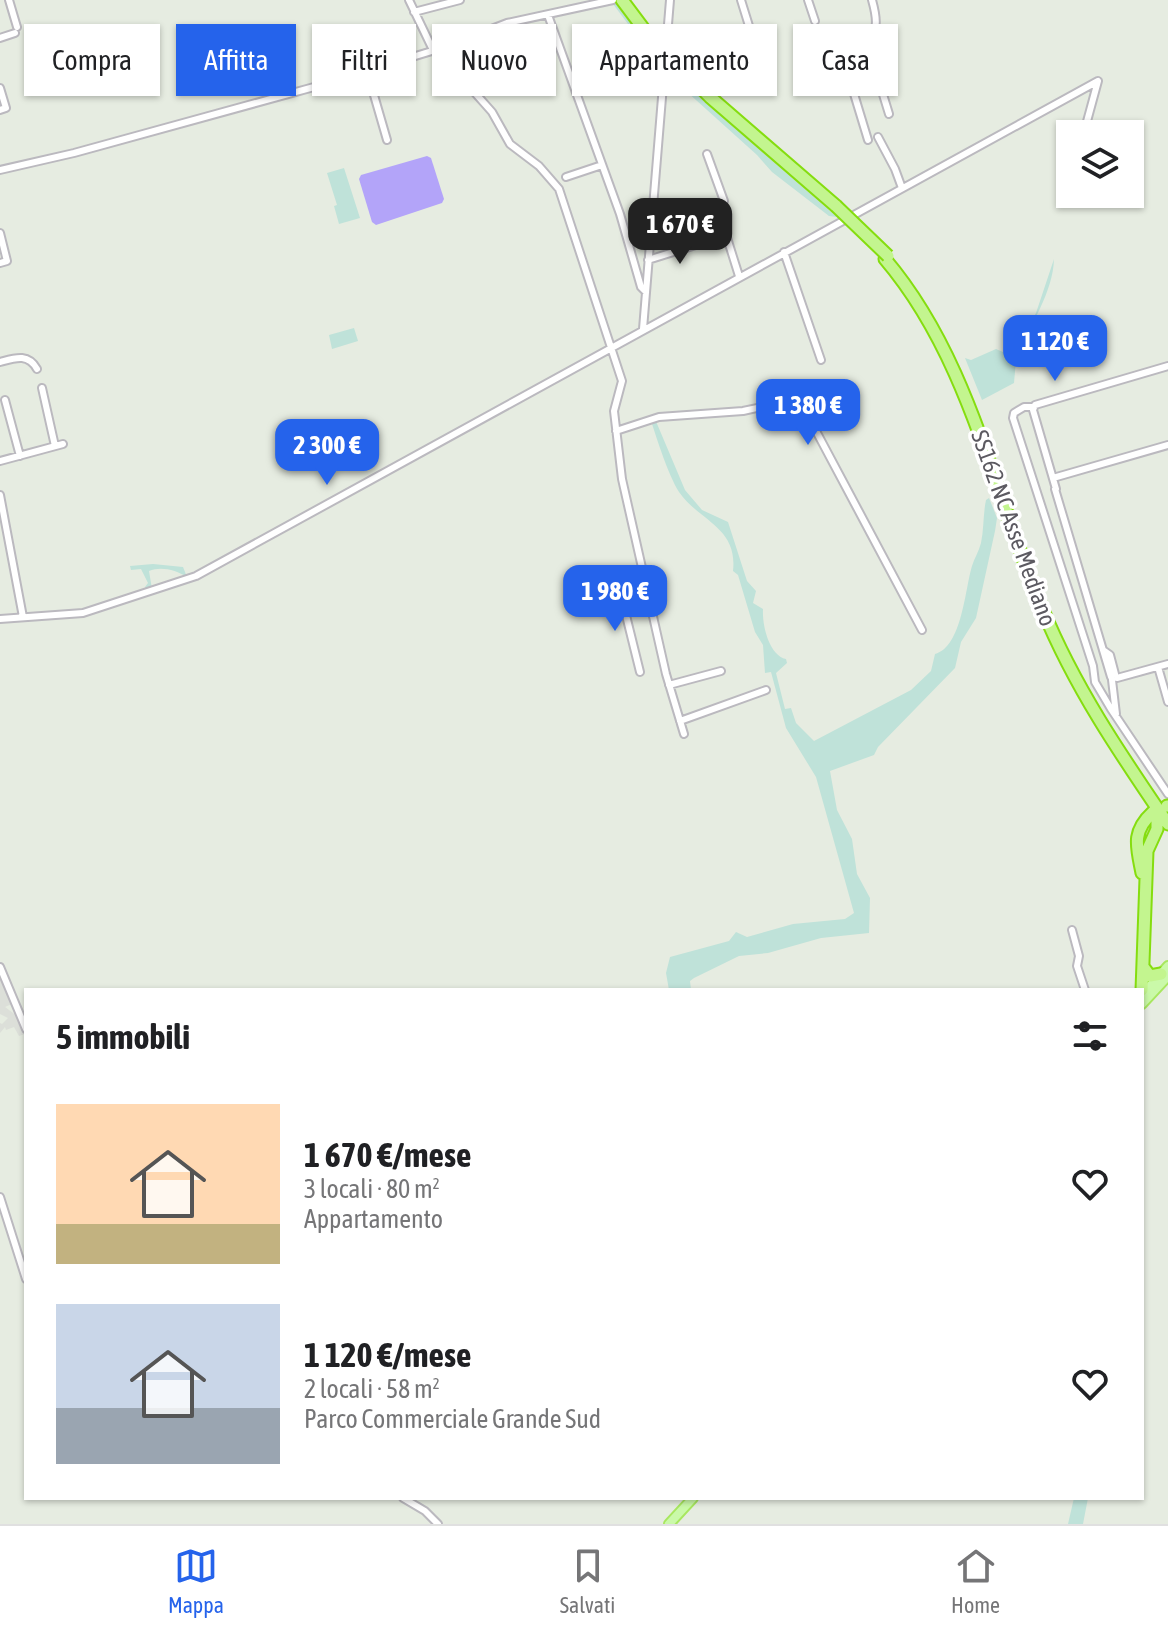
<!DOCTYPE html>
<html lang="it">
<head>
<meta charset="utf-8">
<style>
  body { margin:0; font-family:"Asap Condensed",sans-serif; background:#f6f6f6; color:#202124; height:100vh; display:flex; flex-direction:column; font-size:30px; white-space:nowrap }
  * { box-sizing:border-box; margin:0 }
  p { font-size:26px; color:#757577 }
  .icon { flex:none; width:44px; height:44px; fill:none; stroke:currentColor; stroke-width:2; stroke-linecap:round; stroke-linejoin:round }
  .map { position:relative; flex:1; overflow:hidden }
  .panel { position:absolute; left:24px; top:988px; width:1120px; height:512px; display:flex; flex-direction:column; background:#fff; border-radius:0px; box-shadow:0 2px 6px #0004 }
  .panel>* { flex:none }
  .top-card { position:absolute; left:24px; top:24px; width:1120px; height:72px; display:flex; gap:16px }
  .buttons { position:absolute; left:1056px; top:120px; display:grid; gap:16px }
  .buttons a { display:grid; place-items:center; width:88px; height:88px; border-radius:0px; background:#fff; box-shadow:0 2px 6px #0004; font-size:40px }
  .price { position:absolute; translate:-50% -68px; padding:0 18px; border-radius:16px; background:#2563eb; color:#fff; font-size:26px; line-height:52px; filter:drop-shadow(0 2px 4px #0008) }
  .price::after { content:''; position:absolute; left:50%; top:48px; width:24px; height:18px; margin-left:-12px; background:inherit; clip-path:polygon(0 0,100% 0,50% 100%) }
  .price.current { background:#222; color:#fff }
  ul { padding:0; list-style:none }
  li { display:flex; align-items:center; gap:24px; height:200px; padding:0 32px }
  li span { display:grid; place-items:center; flex:none; width:224px; height:160px; border-radius:0px; color:#555 }
  li>.icon { margin-inline-start:auto }
  span .icon { width:96px; height:96px; fill:#fffc; stroke-width:1 }
  li b { font-size:34px }
  h2 { display:flex; justify-content:space-between; align-items:center; height:96px; padding:0 32px; font-size:34px }
  .tag { padding:0 28px; border-radius:0px; background:#fff; box-shadow:0 2px 6px #0004; font-size:28px; line-height:72px }
  .tag.current { background:#2563eb; color:#fff }
  .tabs { display:flex; justify-content:space-around; align-items:center; height:112px; border-top:2px solid #e0e0e0; background:#fff; font-size:22px; color:#757577 }
  .tabs a { display:grid; justify-items:center; gap:4px }
  .tabs .current { color:#2563eb }
  .map>svg:first-child { display:block }
  .industrial { fill:#dcdfd9 }
  .green { fill:#bfe2d9 }
  .water { fill:#b3a4f9 }
  .lines { fill:none; stroke-linecap:round; stroke-linejoin:round }
  .minor-casing { stroke:#bbb9bf; stroke-width:10 }
  .major-casing { stroke:#a8e75f; stroke-width:12 }
  .highway-casing { stroke:#85dd0f; stroke-width:15 }
  .minor { stroke:#fff; stroke-width:6 }
  .major { stroke:#caf9a9; stroke-width:8 }
  .highway { stroke:#c3f58f; stroke-width:11 }
  .highway-bridge-casing { stroke:#85dd0f; stroke-width:15; stroke-linecap:butt }
  .highway-bridge { stroke:#c3f58f; stroke-width:11 }
  .labels { text-anchor:middle; dominant-baseline:central; stroke-width:7; stroke-linejoin:round; paint-order:stroke }
  .street-label { font-size:24px; fill:#5c5a61; stroke:#fff }
</style>
</head>
<body>
<div class="map">
<svg width="1168" height="1524" viewBox="0 0 1168 1524">
  <rect width="100%" height="100%" fill="#e6ece1"/>
  <!-- industrial -->
  <path class="industrial" d="M0,974l12,30 -7,3 12,9 -1,2 9,16 -6,2 -5,-9 -8,3 -1,-3 -5,6v-10l2,1 6,-6 -8,-4z"/>
  <!-- green -->
  <path class="green" d="M614,0h6l43,59 -2,9 -48,-64z
    M667,64l38,38 132,115 -8,-1 -57,-44 -15,-17 -91,-82z
    M344,168l16,50 -21,6 -5,-18 3,-1 -10,-32z
    M1054,259c-1,34 -24,65 -36,97l-8,2 1,4 5,-2 -2,23 -32,17 -17,-42 6,2 25,-11 7,3 14,-6 19,-33z
    M354,328l4,13 -26,8 -3,-14z
    M655,419l30,71 17,20 26,12 19,59 9,10 -3,12 10,6c-1,16 6,46 23,50l1,4 -11,10 9,36 6,-1 5,15 18,18 97,-51 20,-19 4,-17c27,-7 30,-65 37,-88 2,-7 7,-15 9,-23 3,-14 2,-29 5,-43l3,-2 8,20 -2,13 -19,87 -15,24 -6,26 -77,79 -4,8 -44,16 7,39 15,29 5,35 13,24 -1,35 -48,5 -53,15 -29,3 -45,22 -4,3 1,9h-22l-3,-17 4,-16 59,-16 7,-9 11,5 46,-13 52,-5 9,-6 -38,-136 -30,-49 -15,-56 -6,1 -2,-28 -8,-13 -17,-57 -5,-4c5,-44 -34,-50 -54,-79 -11,-18 -21,-50 -28,-71z
    M153,564l30,3 4,10c-11,-7 -26,-11 -38,-6l3,18 -5,2 -2,-4 3,-4 -7,-14 -10,1 -1,-4z
    M1074,1498h14l-5,26h-15z"/>
  <!-- water -->
  <path class="water" d="M427,156l4,2 13,41 -2,4 -66,22 -4,-3 -13,-43 2,-4z"/>
  <g class="lines">
    <defs>
      <path id="minor" d="M9,0l8,27
        M409,0l24,50
        M808,0l7,21
        M414,12l46,-12
        M548,15l72,199 21,73 5,5
        M0,38l15,-5
        M667,38l25,23 62,-19 -13,-42
        M866,39l23,75
        M436,49l56,63 18,32 29,22 20,23 63,192 -8,30 8,68 44,195 18,60
        M367,71l20,69
        M0,88l6,20 -6,2
        M878,137l17,32 7,19
        M868,140l-27,-89c30,-16 42,-12 31,-51
        M707,154l17,47 -6,8 21,67
        M0,170l74,-17 240,-66 131,-40 62,-24 106,-23
        M566,177l36,-12
        M0,233l7,28 -7,2
        M784,252l37,108
        M648,260l54,-17
        M643,329l27,-329
        M0,362c15,-4 28,-9 37,7
        M42,388l13,58
        M5,400l15,56
        M1033,407h-9l-10,6 -1,5 80,248 2,16 16,27 57,85
        M616,431l43,-14 84,-6 56,-12 123,231
        M0,461l63,-17
        M1053,478l115,-33
        M1055,489l56,188
        M1056,489l-23,-79 2,-5 133,-39
        M0,495l23,122
        M619,587l21,85
        M603,591l42,-10
        M0,619l83,-6 113,-37 902,-495 -12,44
        M1103,650l7,5 5,19
        M1158,667l10,35
        M1117,678l51,-14
        M1112,680l4,34
        M669,685l52,-14
        M680,721l86,-31
        M1072,930l7,26 -2,10 8,24
        M0,967l26,62
        M0,1197l26,82
        M403,1498l22,13 13,13"/>
      <path id="major" d="M1142,995l26,-29
        M1142,1004l26,-28
        M669,1524l24,-26"/>
      <path id="highway" d="M622,0l36,48
        M672,59l38,38 126,109
        M885,259c85,100 108,233 158,351 32,78 78,145 125,214
        M1167,806h1
        M1142,873c-5,-26 -11,-41 11,-61
        M1144,968l6,8 11,-2
        M1142,990l5,-139 10,-22v-18"/>
    </defs>
    <!-- minor casing -->
    <use href="#minor" class="minor-casing"/>
    <!-- major casing -->
    <use href="#major" class="major-casing"/>
    <!-- highway casing -->
    <use href="#highway" class="highway-casing"/>
    <!-- minor -->
    <use href="#minor" class="minor"/>
    <!-- major -->
    <use href="#major" class="major"/>
    <!-- highway -->
    <use href="#highway" class="highway"/>
    <defs>
      <path id="highway-bridge" d="M658,48l16,19
        M836,206l52,50"/>
    </defs>
    <!-- highway-bridge casing -->
    <use href="#highway-bridge" class="highway-bridge-casing"/>
    <!-- highway-bridge -->
    <use href="#highway-bridge" class="highway-bridge"/>
  </g>
  <g class="labels">
    <!-- street labels -->
    <g class="street-label">
      <text transform="translate(1014 528) rotate(70)">SS162 NC Asse Mediano</text>
    </g>
  </g>
</svg>
<div class="buttons">
<a><svg class="icon" aria-label="layers" viewBox="0 0 24 24"><path d="M12 4l9 5-9 5-9-5zM3 14l9 5 9-5"/></svg></a>
</div>
<b class="price current" style="left:680px;top:266px">1 670 €</b>
<b class="price" style="left:1055px;top:383px">1 120 €</b>
<b class="price" style="left:808px;top:447px">1 380 €</b>
<b class="price" style="left:327px;top:487px">2 300 €</b>
<b class="price" style="left:615px;top:633px">1 980 €</b>
<div class="top-card">
<a class="tag">Compra</a>
<a class="tag current">Affitta</a>
<a class="tag">Filtri</a>
<a class="tag">Nuovo</a>
<a class="tag">Appartamento</a>
<a class="tag">Casa</a>
</div>
<section class="panel">
<h2>5 immobili<svg class="icon" aria-label="filters" viewBox="0 0 24 24"><path d="M4 7h16M4 17h16"/><circle cx="9" cy="7" r="2"/><circle cx="15" cy="17" r="2"/></svg></h2>
<ul>
<li><span style="background:linear-gradient(#ffd9b3 75%,#c2b280 0)"><svg class="icon" aria-label="home" viewBox="0 0 24 24"><path d="M3 11l9-7 9 7M6 9v11h12V9"/></svg></span><div><b>1 670 €/mese</b><p>3 locali · 80 m²</p><p>Appartamento</p></div><svg class="icon" aria-label="heart" viewBox="0 0 24 24"><path d="M12 20l-8-8c-3-5 5-10 8-4 3-6 11-1 8 4z"/></svg></li>
<li><span style="background:linear-gradient(#c9d6e8 65%,#9aa5b1 0)"><svg class="icon" aria-label="home" viewBox="0 0 24 24"><path d="M3 11l9-7 9 7M6 9v11h12V9"/></svg></span><div><b>1 120 €/mese</b><p>2 locali · 58 m²</p><p>Parco Commerciale Grande Sud</p></div><svg class="icon" aria-label="heart" viewBox="0 0 24 24"><path d="M12 20l-8-8c-3-5 5-10 8-4 3-6 11-1 8 4z"/></svg></li>
</ul>
</section>
</div>
<nav class="tabs">
<a class="current"><svg class="icon" aria-label="map" viewBox="0 0 24 24"><path d="M3 6l6-2 6 2 6-2v14l-6 2-6-2-6 2zM9 4v14M15 6v14"/></svg>Mappa</a>
<a><svg class="icon" aria-label="saved" viewBox="0 0 24 24"><path d="M7 4h10v16l-5-4-5 4z"/></svg>Salvati</a>
<a><svg class="icon" aria-label="home" viewBox="0 0 24 24"><path d="M3 11l9-7 9 7M6 9v11h12V9"/></svg>Home</a>
</nav>
</body>
</html>
